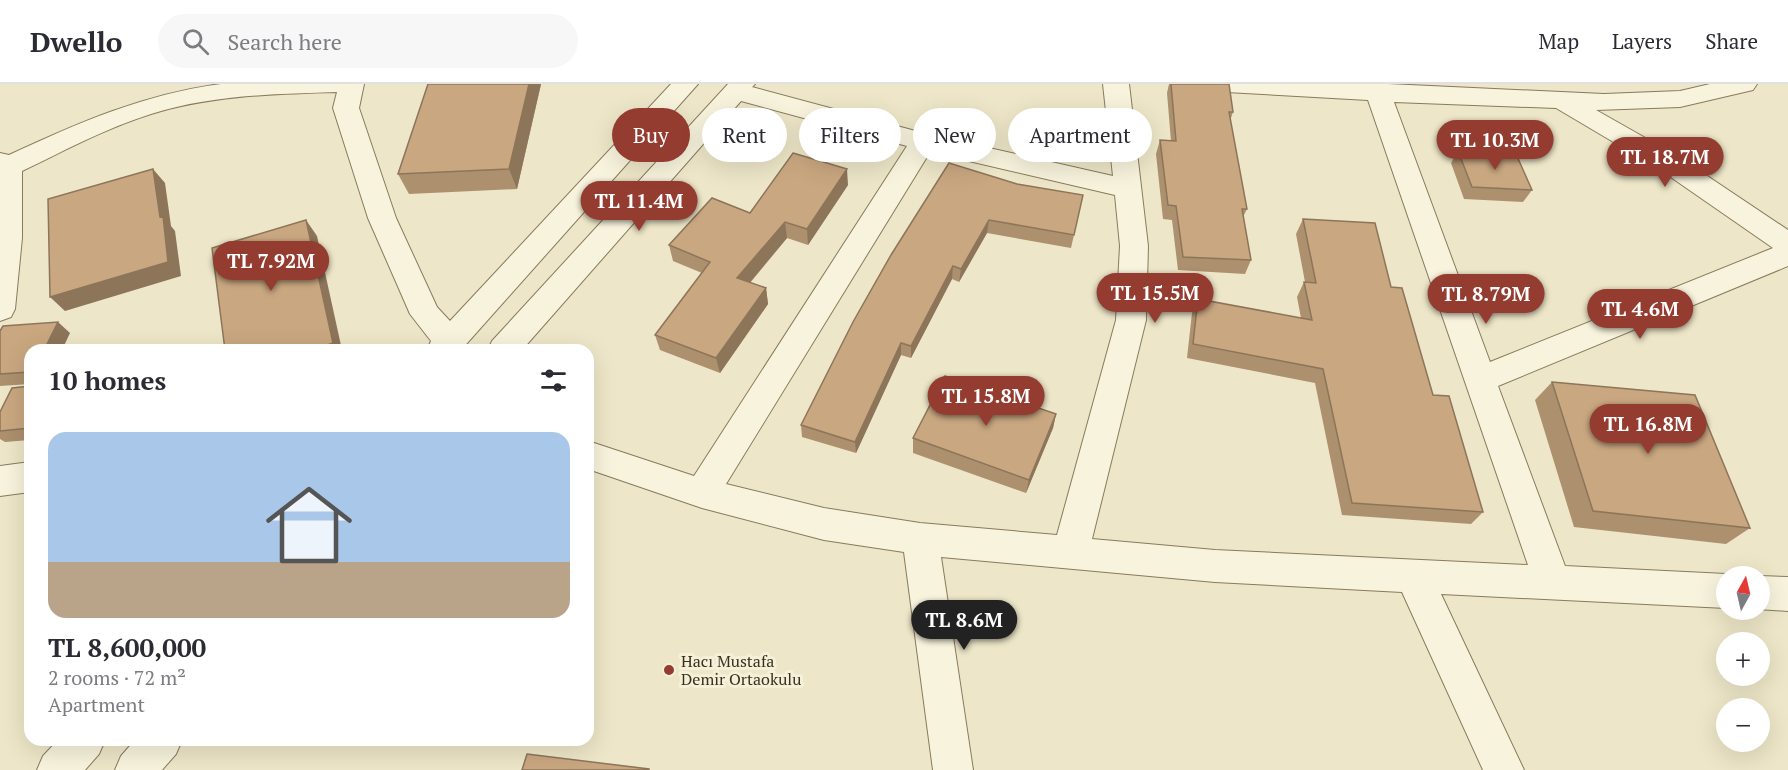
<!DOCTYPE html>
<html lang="en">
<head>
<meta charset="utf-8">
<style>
  body { margin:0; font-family:"PT Serif",serif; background:#f7f7f7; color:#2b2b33; height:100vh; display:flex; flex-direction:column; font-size:22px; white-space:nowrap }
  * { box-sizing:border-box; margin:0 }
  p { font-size:20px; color:#7c7c81 }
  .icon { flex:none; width:33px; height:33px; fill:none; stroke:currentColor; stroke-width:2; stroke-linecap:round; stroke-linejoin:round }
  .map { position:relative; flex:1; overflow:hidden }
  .side { position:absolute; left:24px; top:260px; width:570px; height:402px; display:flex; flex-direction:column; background:#fff; border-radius:18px; box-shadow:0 6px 24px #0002 }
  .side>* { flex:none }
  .top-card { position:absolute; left:612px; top:24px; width:570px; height:54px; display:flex; gap:12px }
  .needle { width:39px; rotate:8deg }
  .fabs { position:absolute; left:1716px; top:482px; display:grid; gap:12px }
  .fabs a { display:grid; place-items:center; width:54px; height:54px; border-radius:50%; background:#fff; box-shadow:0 6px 24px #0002; font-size:30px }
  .price { position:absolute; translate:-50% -51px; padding:0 14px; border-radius:21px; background:#953c30; color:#fff; font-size:20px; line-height:39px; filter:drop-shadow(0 2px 3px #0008) }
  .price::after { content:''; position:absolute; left:50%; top:36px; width:18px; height:14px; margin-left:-9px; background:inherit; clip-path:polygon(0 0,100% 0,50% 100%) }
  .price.selected { background:#222; color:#fff }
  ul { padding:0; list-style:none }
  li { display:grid; align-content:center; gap:12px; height:318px; padding:0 24px }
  li span { display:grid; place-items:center; height:186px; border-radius:18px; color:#555 }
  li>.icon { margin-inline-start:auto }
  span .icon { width:108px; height:108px; fill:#fffc; stroke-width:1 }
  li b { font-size:26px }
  h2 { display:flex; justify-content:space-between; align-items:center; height:72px; padding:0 24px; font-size:26px }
  .tag { padding:0 21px; border-radius:27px; background:#fff; box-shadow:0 6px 24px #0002; font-size:21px; line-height:54px }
  .tag.selected { background:#953c30; color:#fff }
  header { display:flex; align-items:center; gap:36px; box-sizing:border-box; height:84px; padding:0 30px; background:#fff; border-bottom:2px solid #e1e1e2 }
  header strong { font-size:28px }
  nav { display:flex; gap:33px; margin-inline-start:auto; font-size:21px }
  .search { width:420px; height:54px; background:#f7f7f7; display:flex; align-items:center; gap:15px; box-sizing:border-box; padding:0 21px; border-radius:33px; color:#7c7c81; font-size:22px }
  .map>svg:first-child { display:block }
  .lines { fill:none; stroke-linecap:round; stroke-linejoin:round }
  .minor-casing { stroke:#887a5e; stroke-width:2 }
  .minor { fill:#f8f3dc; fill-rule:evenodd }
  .wall { fill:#ad906e }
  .shaded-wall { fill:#8d755a }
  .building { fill:#c9a780; stroke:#8d755a; stroke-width:1.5 }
  .poi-dot { fill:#953c30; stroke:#f5f0d8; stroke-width:2 }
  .labels { text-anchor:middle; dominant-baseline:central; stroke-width:6; stroke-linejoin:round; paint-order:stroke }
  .poi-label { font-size:16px; fill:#3a3021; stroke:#f5f0d8; text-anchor:start }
</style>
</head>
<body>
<header>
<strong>Dwello</strong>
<div class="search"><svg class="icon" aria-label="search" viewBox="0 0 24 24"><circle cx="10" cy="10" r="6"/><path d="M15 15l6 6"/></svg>Search here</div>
<nav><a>Map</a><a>Layers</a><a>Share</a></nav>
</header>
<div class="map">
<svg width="1788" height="686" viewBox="0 0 1788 686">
  <rect width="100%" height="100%" fill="#ede6c8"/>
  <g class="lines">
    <defs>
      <path id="minor" d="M221,0h143l-5,24 37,110 41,89 13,14 221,-237h27l-237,266h-34l4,-9 -21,-27 -42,-96 -35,-110 4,-16c-62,2 -127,3 -186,22 -45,14 -87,37 -129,57v67l-7,71 -4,8 -11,4v-168l9,2c69,-32 135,-61 212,-71z
        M728,0h27l-3,3 171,46 190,43 -10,-92h26l19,162 -2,74 -54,219 123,11 313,15 -160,-465 -142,-8 -9,-2 -4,-6h175l216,10 76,-3 30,-7h47l-4,6 -73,17 -84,3 83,47 109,73v36l-290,120 67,180 161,8 5,2h-5v32l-285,-14 83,176h-41l-81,-178 -187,-10 -274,-25 32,213h-40l-29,-218 -80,-12 -122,-32 -114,-39v-28l106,35 213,-330 -166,-45 -219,249h-34l4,-9zM1394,18l162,6 103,61 114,79 -283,114zM930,68l185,43 5,51 -4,74 -59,215 -137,-12 -96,-15 -98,-24z
        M30,378v30l-30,4v-30z
        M1760,492l28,1v34l-31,-2h3z
        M58,656h47l-6,14 -14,16h-48l6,-14z
        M135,656h47l-6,14 -14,16h-47l6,-14z"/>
    </defs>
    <!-- minor casing -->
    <use href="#minor" class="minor-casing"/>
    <!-- minor -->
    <use href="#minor" class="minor"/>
  </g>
  <!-- wall -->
  <path class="wall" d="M428,0h113l-24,105 -108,5 -11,-20z
    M1169,0h60l4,28 -3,9 17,88 -4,8 8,43 -6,14 -67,-4 -6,-50 -9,-1 -7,-65 4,-14 11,1 -4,-48z
    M1458,67l74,39 -9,12 -59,-3 -13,-36z
    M1017,100l66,11 -12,53 -84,-15 -28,49 -7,-3 -41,79 -10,-3 -45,98 -54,-16 -1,-12z
    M848,101l-40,60 -21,-7 -37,45 16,5 2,16 -48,69 -60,-23 -5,-15 47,-62 -29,-12 -4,-16 81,-32z
    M1303,135l88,68 42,108 50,117 -12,12 -129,-9 -27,-132 -128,-25 5,-45 6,-14 103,19 -4,-21 7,-15h1l-9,-48z
    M0,247l70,2 -40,17v34l-30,2z
    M1552,298l198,146 -24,16 -152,-17 -39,-127z
    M30,302v54l-25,2 -5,-3v-27z
    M1056,330l-3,14 -27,65 -113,-40v-15z"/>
  <!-- shaded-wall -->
  <path class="shaded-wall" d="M529,0h12l-24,105 -8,-20z
    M153,85l12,14 6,43 4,5 6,45 -116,35 -15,-14 110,-80z
    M847,85l1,16 -40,60 -1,-16z
    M306,136l11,16 25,114h-28z
    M989,136l-2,13 -28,49 2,-13z
    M785,138l2,16 -47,56 -3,-16z
    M953,182l-1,13 -41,79v-12z
    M766,204l2,16 -48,69 -4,-15z
    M58,238l12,11 -8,17h-18z
    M901,259v12l-45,98 -1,-11z
    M1056,330l-3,14 -27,65 3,-13z"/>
  <!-- building -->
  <path class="building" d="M428,0h101l-20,85 -111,5z
    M1171,0h58l4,28h-4l18,97h-5l9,51 -68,-3 -7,-51 -8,-1 -8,-65 16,1z
    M1458,67l58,3 16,36 -60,-3z
    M793,69l54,16 -40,60 -22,-7 -48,56 29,10 -50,70 -61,-23 55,-73 -41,-17 43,-47 38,15z
    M949,79l68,21 66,11 -9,40 -85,-15 -28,49 -8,-3 -42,80 -10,-3 -46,99 -54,-17 52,-103 38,-67z
    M153,85l7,48 3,-1 5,46 -118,35 -2,-98z
    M1303,135l72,4 16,64 11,1 31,107 16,1 34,116 -131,-9 -29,-134 -130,-25 5,-45 114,21 -8,-38 12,1z
    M306,136l27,123 -19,7h-89l-13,-102z
    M58,238l-14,28h-14v22l-30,2v-43l3,-5z
    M945,292l111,38 -27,66 -116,-42z
    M1552,298l143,13 55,133 -157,-17z
    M30,302v42l-30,3v-19l12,-24z
    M527,670l122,15v1h-127z"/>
  <!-- markers -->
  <circle class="poi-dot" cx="669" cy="586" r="6"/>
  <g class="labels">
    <!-- poi labels -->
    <g class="poi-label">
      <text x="681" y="577">Hacı Mustafa<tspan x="681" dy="18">Demir Ortaokulu</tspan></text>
    </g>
  </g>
</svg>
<div class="fabs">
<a><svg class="needle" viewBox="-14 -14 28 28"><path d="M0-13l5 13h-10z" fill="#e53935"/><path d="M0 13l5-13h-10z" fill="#7c7c81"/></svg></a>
<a>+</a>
<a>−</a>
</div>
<b class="price" style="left:1495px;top:87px">TL 10.3M</b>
<b class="price" style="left:1665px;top:104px">TL 18.7M</b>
<b class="price" style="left:639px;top:148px">TL 11.4M</b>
<b class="price" style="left:271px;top:208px">TL 7.92M</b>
<b class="price" style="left:1155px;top:240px">TL 15.5M</b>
<b class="price" style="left:1486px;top:241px">TL 8.79M</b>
<b class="price" style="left:1640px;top:256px">TL 4.6M</b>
<b class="price" style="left:986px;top:343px">TL 15.8M</b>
<b class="price" style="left:1648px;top:371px">TL 16.8M</b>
<b class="price selected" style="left:964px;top:567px">TL 8.6M</b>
<div class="top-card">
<a class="tag selected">Buy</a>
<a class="tag">Rent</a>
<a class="tag">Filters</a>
<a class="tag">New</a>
<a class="tag">Apartment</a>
</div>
<section class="side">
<h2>10 homes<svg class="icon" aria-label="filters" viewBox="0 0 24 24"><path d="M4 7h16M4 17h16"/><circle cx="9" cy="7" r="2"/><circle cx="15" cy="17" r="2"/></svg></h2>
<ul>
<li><span style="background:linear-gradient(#a9c7e8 70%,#b9a48a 0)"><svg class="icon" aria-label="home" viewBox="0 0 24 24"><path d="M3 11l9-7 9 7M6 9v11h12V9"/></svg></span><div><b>TL 8,600,000</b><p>2 rooms · 72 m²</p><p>Apartment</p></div></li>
</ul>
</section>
</div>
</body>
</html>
